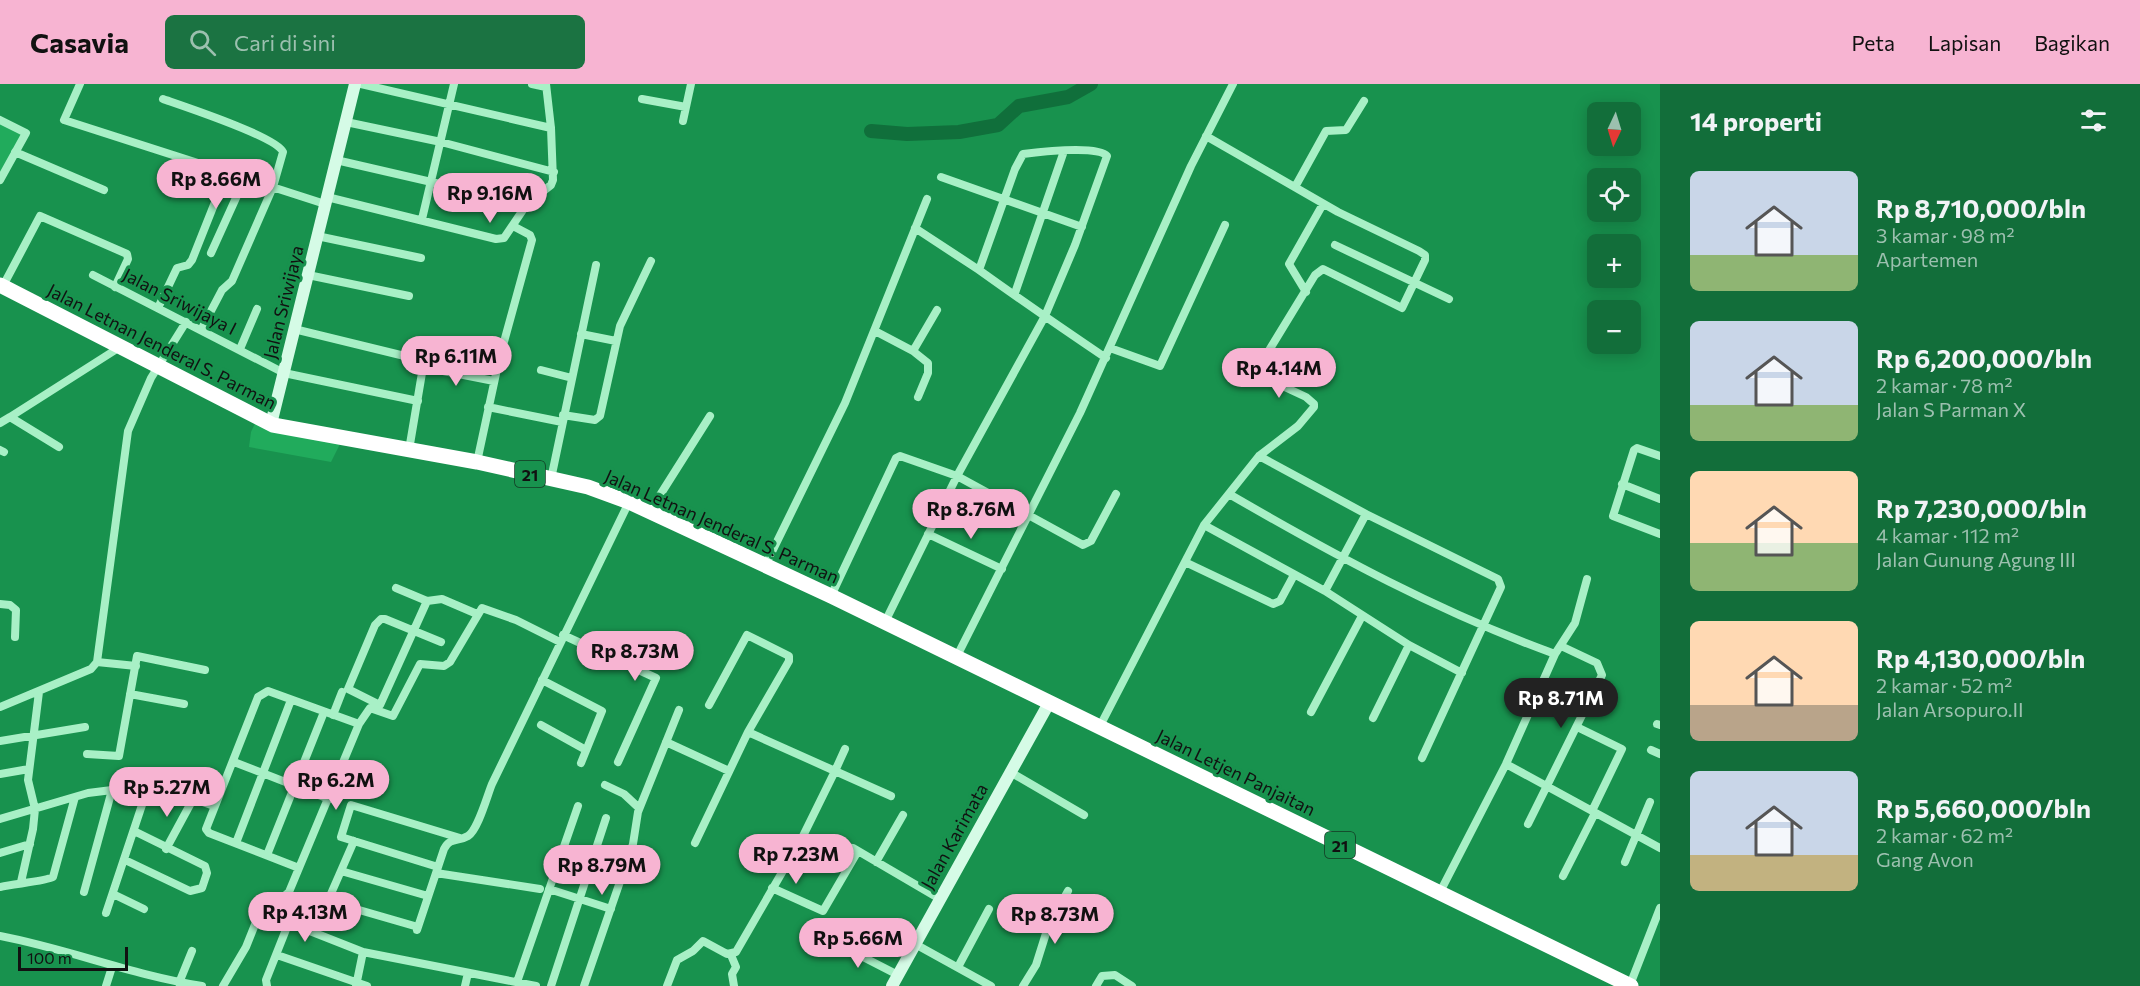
<!DOCTYPE html>
<html lang="id">
<head>
<meta charset="utf-8">
<style>
  body { margin:0; font-family:Commissioner,sans-serif; background:#1b7342; color:#f1f3f6; height:100vh; display:flex; flex-direction:column; font-size:22px; white-space:nowrap }
  * { box-sizing:border-box; margin:0 }
  p { font-size:20px; color:#9cc0af }
  .icon { flex:none; width:33px; height:33px; fill:none; stroke:currentColor; stroke-width:2; stroke-linecap:round; stroke-linejoin:round }
  .map { position:relative; flex:1; overflow:hidden }
  .panel { display:flex; flex-direction:column; background:#126e3a; width:480px }
  .panel>* { flex:none }
  .needle { width:39px; rotate:184deg }
  .fabs { position:absolute; left:1587px; top:18px; display:grid; gap:12px }
  .fabs a { display:grid; place-items:center; width:54px; height:54px; border-radius:9px; background:#126e3a; box-shadow:0 3px 15px #0003; font-size:30px }
  .scale { position:absolute; left:18px; bottom:15px; width:110px; box-sizing:border-box; padding-left:6px; border:3px solid #111; border-top:0; font-size:16px; line-height:21px; white-space:nowrap; color:#111; -webkit-text-stroke:4px #18924e; paint-order:stroke }
  .price { position:absolute; translate:-50% -51px; padding:0 14px; border-radius:21px; background:#f7b4d2; color:#111; font-size:20px; line-height:39px; filter:drop-shadow(0 2px 3px #0008) }
  .price::after { content:''; position:absolute; left:50%; top:36px; width:18px; height:14px; margin-left:-9px; background:inherit; clip-path:polygon(0 0,100% 0,50% 100%) }
  .price.selected { background:#222; color:#fff }
  ul { padding:0; list-style:none }
  li { display:flex; align-items:center; gap:18px; height:150px; padding:0 30px }
  li span { display:grid; place-items:center; flex:none; width:168px; height:120px; border-radius:9px; color:#555 }
  li>.icon { margin-inline-start:auto }
  span .icon { width:72px; height:72px; fill:#fffc; stroke-width:1 }
  li b { font-size:26px }
  h2 { display:flex; justify-content:space-between; align-items:center; height:72px; padding:0 30px; font-size:26px }
  header { display:flex; align-items:center; gap:36px; box-sizing:border-box; height:84px; padding:0 30px; background:#f7b4d2; color:#111 }
  header strong { font-size:28px }
  nav { display:flex; gap:33px; margin-inline-start:auto; font-size:21px }
  .search { width:420px; height:54px; background:#1b7342; display:flex; align-items:center; gap:15px; box-sizing:border-box; padding:0 21px; border-radius:9px; color:#9cc0af; font-size:22px }
  main { display:flex; flex:1; min-height:0 }
  .map>svg:first-child { display:block }
  .green { fill:#21ab5c }
  .lines { fill:none; stroke-linecap:round; stroke-linejoin:round }
  .river { stroke:#106f3b; stroke-width:14 }
  .street { stroke:#a8f0c6; stroke-width:8 }
  .secondary { stroke:#d5fbe6; stroke-width:12 }
  .highway { stroke:#fff; stroke-width:15 }
  .labels { text-anchor:middle; dominant-baseline:central; stroke-width:6; stroke-linejoin:round; paint-order:stroke }
  .shield { fill:#18924e; stroke:#133823; stroke-width:1.5 }
  .shield-label { font-size:16px; font-weight:bold; fill:#111 }
  .street-label { font-size:18px; fill:#111; stroke:#18924e }
</style>
</head>
<body>
<header>
<strong>Casavia</strong>
<div class="search"><svg class="icon" aria-label="search" viewBox="0 0 24 24"><circle cx="10" cy="10" r="6"/><path d="M15 15l6 6"/></svg>Cari di sini</div>
<nav><a>Peta</a><a>Lapisan</a><a>Bagikan</a></nav>
</header>
<main>
<div class="map">
<svg width="1660" height="902" viewBox="0 0 1660 902">
  <rect width="100%" height="100%" fill="#18924e"/>
  <!-- green -->
  <path class="green" d="M0,36l26,13 -26,48z
    M258,333l85,21 -12,24 -82,-15 2,-15z"/>
  <g class="lines">
    <!-- river -->
    <path class="river" d="M871,47l36,3 52,-2 39,-7 21,-19 49,-9 23,-13"/>
    <!-- street -->
    <path class="street" d="M80,0l-16,36 261,84
      M361,0l190,44
      M532,0l14,3
      M163,15c20,7 114,38 120,53l-10,35 -41,94 -10,9 -21,40
      M642,15l44,8
      M0,36l26,13 -26,47
      M683,37l8,-37
      M346,38l95,20 113,30
      M15,68l89,38
      M336,76l191,44
      M941,93l141,50
      M1295,103l31,-56 20,-1 18,-29
      M327,113l169,42 8,-1 23,-34 24,-19 2,-5 -2,-52 -5,-44
      M422,135l32,-135
      M915,144l64,42
      M317,152l104,22
      M1335,161l114,54
      M211,169l34,-75
      M93,191l191,98 134,28
      M308,191l101,21
      M3,202l37,-70 87,38 1,5 -13,28
      M1306,208l-17,-28 34,-60
      M1015,209l49,-142
      M158,224l19,-40 11,-3 4,-5 35,-88
      M294,245l127,31 2,7 -14,83
      M875,247l38,20 15,12v10l-10,24
      M581,250l35,7
      M1110,264l50,18 65,-141
      M240,265l17,-40
      M913,267l24,-41
      M423,283l71,14
      M541,286l31,8
      M488,323l74,15
      M563,331l32,5 5,-4 20,-90 31,-65
      M0,339l10,-6
      M59,363l-49,-30 110,-70
      M0,366l4,2
      M1259,372l107,58 -41,77
      M1660,372l-23,-8 -3,2 -21,66 47,18
      M477,378l22,-102 33,-120 -2,-5 -17,-9
      M551,395l45,-214
      M1622,400l38,15
      M1229,410c107,62 210,118 326,160
      M650,427l60,-95
      M1366,430l132,65 3,8 -79,171
      M1204,441l121,66 84,54 53,28
      M928,450l74,35
      M1185,478l88,42 7,-3 14,-26
      M766,480l79,-161 82,-204
      M396,504l31,13
      M831,512l65,-138 4,-2 57,20 126,69 8,-4 25,-47
      M0,520l10,1 6,5 -1,27
      M885,538l72,-146 88,-160 30,-71 32,-89c-9,-11 -68,-4 -84,-2l-8,15 -36,101c42,30 84,59 127,88
      M563,551l93,43 -38,84
      M441,558l-56,-23h-4l-6,6 -27,64 32,16 47,-104 15,-2 35,15
      M956,574l124,-245 111,-247 42,-82
      M97,578l39,4
      M542,596l60,31 -21,52
      M130,610l54,10
      M709,621l38,-70 42,21v5l-41,71
      M0,623l91,-38 6,-7 31,-231 23,-53 35,-56
      M1311,628l51,-96
      M333,631l9,-23
      M1373,634l36,-73
      M1657,640l3,1
      M541,641l45,25
      M1100,642l104,-201 55,-69 39,-30 16,-19v-3l-8,-7 -47,-22 -2,-5 58,-95 8,-6 79,39 23,-48v-5l-6,-4 -81,-39 -132,-76
      M1577,643l45,22 -30,62
      M0,657l85,-14
      M666,658l63,29
      M845,665l-10,22 56,25
      M1651,666l9,4
      M87,670l32,2 18,-100 68,14
      M234,678l95,37
      M1506,680l154,84
      M1010,688l74,43
      M0,690l29,-5
      M605,701l19,9 15,14
      M200,717l14,5
      M0,735l88,-26 24,-3 36,-3 44,14 -26,48
      M1528,740l74,-149 -5,-12 -36,-17
      M802,754l20,7 31,3 87,51
      M236,759l55,-143
      M0,769l30,-9
      M267,771l57,-143
      M125,776l65,31 12,-3 5,-15 -2,-7 -71,-35
      M876,778l27,-47
      M1625,778l25,-60
      M438,783l-97,-30 10,-32 109,33
      M299,784l-90,-35 -3,-4 52,-132 10,-6 91,33
      M341,787l87,25
      M436,789l104,16
      M1563,792l32,-63
      M21,798l12,-53 2,-20 -7,-29 11,-88
      M0,803c12,-3 47,-6 53,-10l22,-80
      M772,804l51,23 35,-60
      M549,805l62,20
      M84,808l28,-102
      M113,810l31,15
      M1439,810l67,-130 49,-110 20,-31 12,-44
      M285,813l3,6 -2,17 4,4
      M328,817l90,26
      M323,828l31,-71
      M106,829l42,-126
      M417,846l27,-81c6,-12 14,-7 24,-13 10,-6 19,-40 24,-52l137,-282
      M0,852c68,13 132,39 202,50
      M830,856l68,35
      M915,860l76,42
      M277,871l90,31
      M731,871l5,12 -4,7 2,12
      M958,883l31,-58
      M517,898l61,-176
      M179,899l13,-32
      M1630,901l30,-77
      M106,902l6,-19
      M223,902l23,-39 20,-50 16,1 7,-6 70,-168 11,-16 23,8 27,-52 24,2 6,-4 32,-54 34,12 44,22
      M267,902l-1,-6 21,-53 5,-3 71,28 173,34
      M356,902l7,-34
      M465,902l3,-13
      M551,902l55,-168
      M584,902l49,-142 5,-32 41,-102
      M667,902l10,-26 16,-9 10,-10 24,13 9,-2 66,-114 33,-67 -87,-39 -53,111
      M1023,902l13,-21 12,-38 20,-36
      M1096,902l6,-10 13,-1 17,11"/>
    <!-- secondary -->
    <path class="secondary" d="M271,340l84,-340
      M892,902l157,-283"/>
    <!-- highway -->
    <path class="highway" d="M0,201l273,140 204,37 111,25 41,15 202,94 800,390"/>
  </g>
  <g class="labels">
    <!-- shield labels -->
    <g class="shield">
      <rect x="515" y="377" width="30" height="26" rx="4.5"/>
      <rect x="1325" y="748" width="30" height="26" rx="4.5"/>
    </g>
    <g class="shield-label">
      <text x="530" y="390">21</text>
      <text x="1340" y="761">21</text>
    </g>
    <!-- street labels -->
    <g class="street-label">
      <text transform="translate(180 217) rotate(27)">Jalan Sriwijaya I</text>
      <text transform="translate(283 218) rotate(-76)">Jalan Sriwijaya</text>
      <text transform="translate(162 262) rotate(27)">Jalan Letnan Jenderal S. Parman</text>
      <text transform="translate(722 442) rotate(24)">Jalan Letnan Jenderal S. Parman</text>
      <text transform="translate(1236 688) rotate(26)">Jalan Letjen Panjaitan</text>
      <text transform="translate(954 752) rotate(-61)">Jalan Karimata</text>
    </g>
  </g>
</svg>
<div class="fabs">
<a><svg class="needle" viewBox="-14 -14 28 28"><path d="M0-13l5 13h-10z" fill="#e53935"/><path d="M0 13l5-13h-10z" fill="#9cc0af"/></svg></a>
<a><svg class="icon" aria-label="locate" viewBox="0 0 24 24"><circle cx="12" cy="12" r="6"/><path d="M12 2v4M12 18v4M2 12h4M18 12h4"/></svg></a>
<a>+</a>
<a>−</a>
</div>
<div class="scale">100 m</div>
<b class="price" style="left:216px;top:126px">Rp 8.66M</b>
<b class="price" style="left:490px;top:140px">Rp 9.16M</b>
<b class="price" style="left:456px;top:303px">Rp 6.11M</b>
<b class="price" style="left:1279px;top:315px">Rp 4.14M</b>
<b class="price" style="left:971px;top:456px">Rp 8.76M</b>
<b class="price" style="left:635px;top:598px">Rp 8.73M</b>
<b class="price selected" style="left:1561px;top:645px">Rp 8.71M</b>
<b class="price" style="left:336px;top:727px">Rp 6.2M</b>
<b class="price" style="left:167px;top:734px">Rp 5.27M</b>
<b class="price" style="left:796px;top:801px">Rp 7.23M</b>
<b class="price" style="left:602px;top:812px">Rp 8.79M</b>
<b class="price" style="left:305px;top:859px">Rp 4.13M</b>
<b class="price" style="left:1055px;top:861px">Rp 8.73M</b>
<b class="price" style="left:858px;top:885px">Rp 5.66M</b>
</div>
<section class="panel">
<h2>14 properti<svg class="icon" aria-label="filters" viewBox="0 0 24 24"><path d="M4 7h16M4 17h16"/><circle cx="9" cy="7" r="2"/><circle cx="15" cy="17" r="2"/></svg></h2>
<ul>
<li><span style="background:linear-gradient(#c9d6e8 70%,#8fb573 0)"><svg class="icon" aria-label="home" viewBox="0 0 24 24"><path d="M3 11l9-7 9 7M6 9v11h12V9"/></svg></span><div><b>Rp 8,710,000/bln</b><p>3 kamar · 98 m²</p><p>Apartemen</p></div></li>
<li><span style="background:linear-gradient(#c9d6e8 70%,#8fb573 0)"><svg class="icon" aria-label="home" viewBox="0 0 24 24"><path d="M3 11l9-7 9 7M6 9v11h12V9"/></svg></span><div><b>Rp 6,200,000/bln</b><p>2 kamar · 78 m²</p><p>Jalan S Parman X</p></div></li>
<li><span style="background:linear-gradient(#ffd9b3 60%,#8fb573 0)"><svg class="icon" aria-label="home" viewBox="0 0 24 24"><path d="M3 11l9-7 9 7M6 9v11h12V9"/></svg></span><div><b>Rp 7,230,000/bln</b><p>4 kamar · 112 m²</p><p>Jalan Gunung Agung III</p></div></li>
<li><span style="background:linear-gradient(#ffd9b3 70%,#b9a48a 0)"><svg class="icon" aria-label="home" viewBox="0 0 24 24"><path d="M3 11l9-7 9 7M6 9v11h12V9"/></svg></span><div><b>Rp 4,130,000/bln</b><p>2 kamar · 52 m²</p><p>Jalan Arsopuro.II</p></div></li>
<li><span style="background:linear-gradient(#c9d6e8 70%,#c2b280 0)"><svg class="icon" aria-label="home" viewBox="0 0 24 24"><path d="M3 11l9-7 9 7M6 9v11h12V9"/></svg></span><div><b>Rp 5,660,000/bln</b><p>2 kamar · 62 m²</p><p>Gang Avon</p></div></li>
</ul>
</section>
</main>
</body>
</html>
